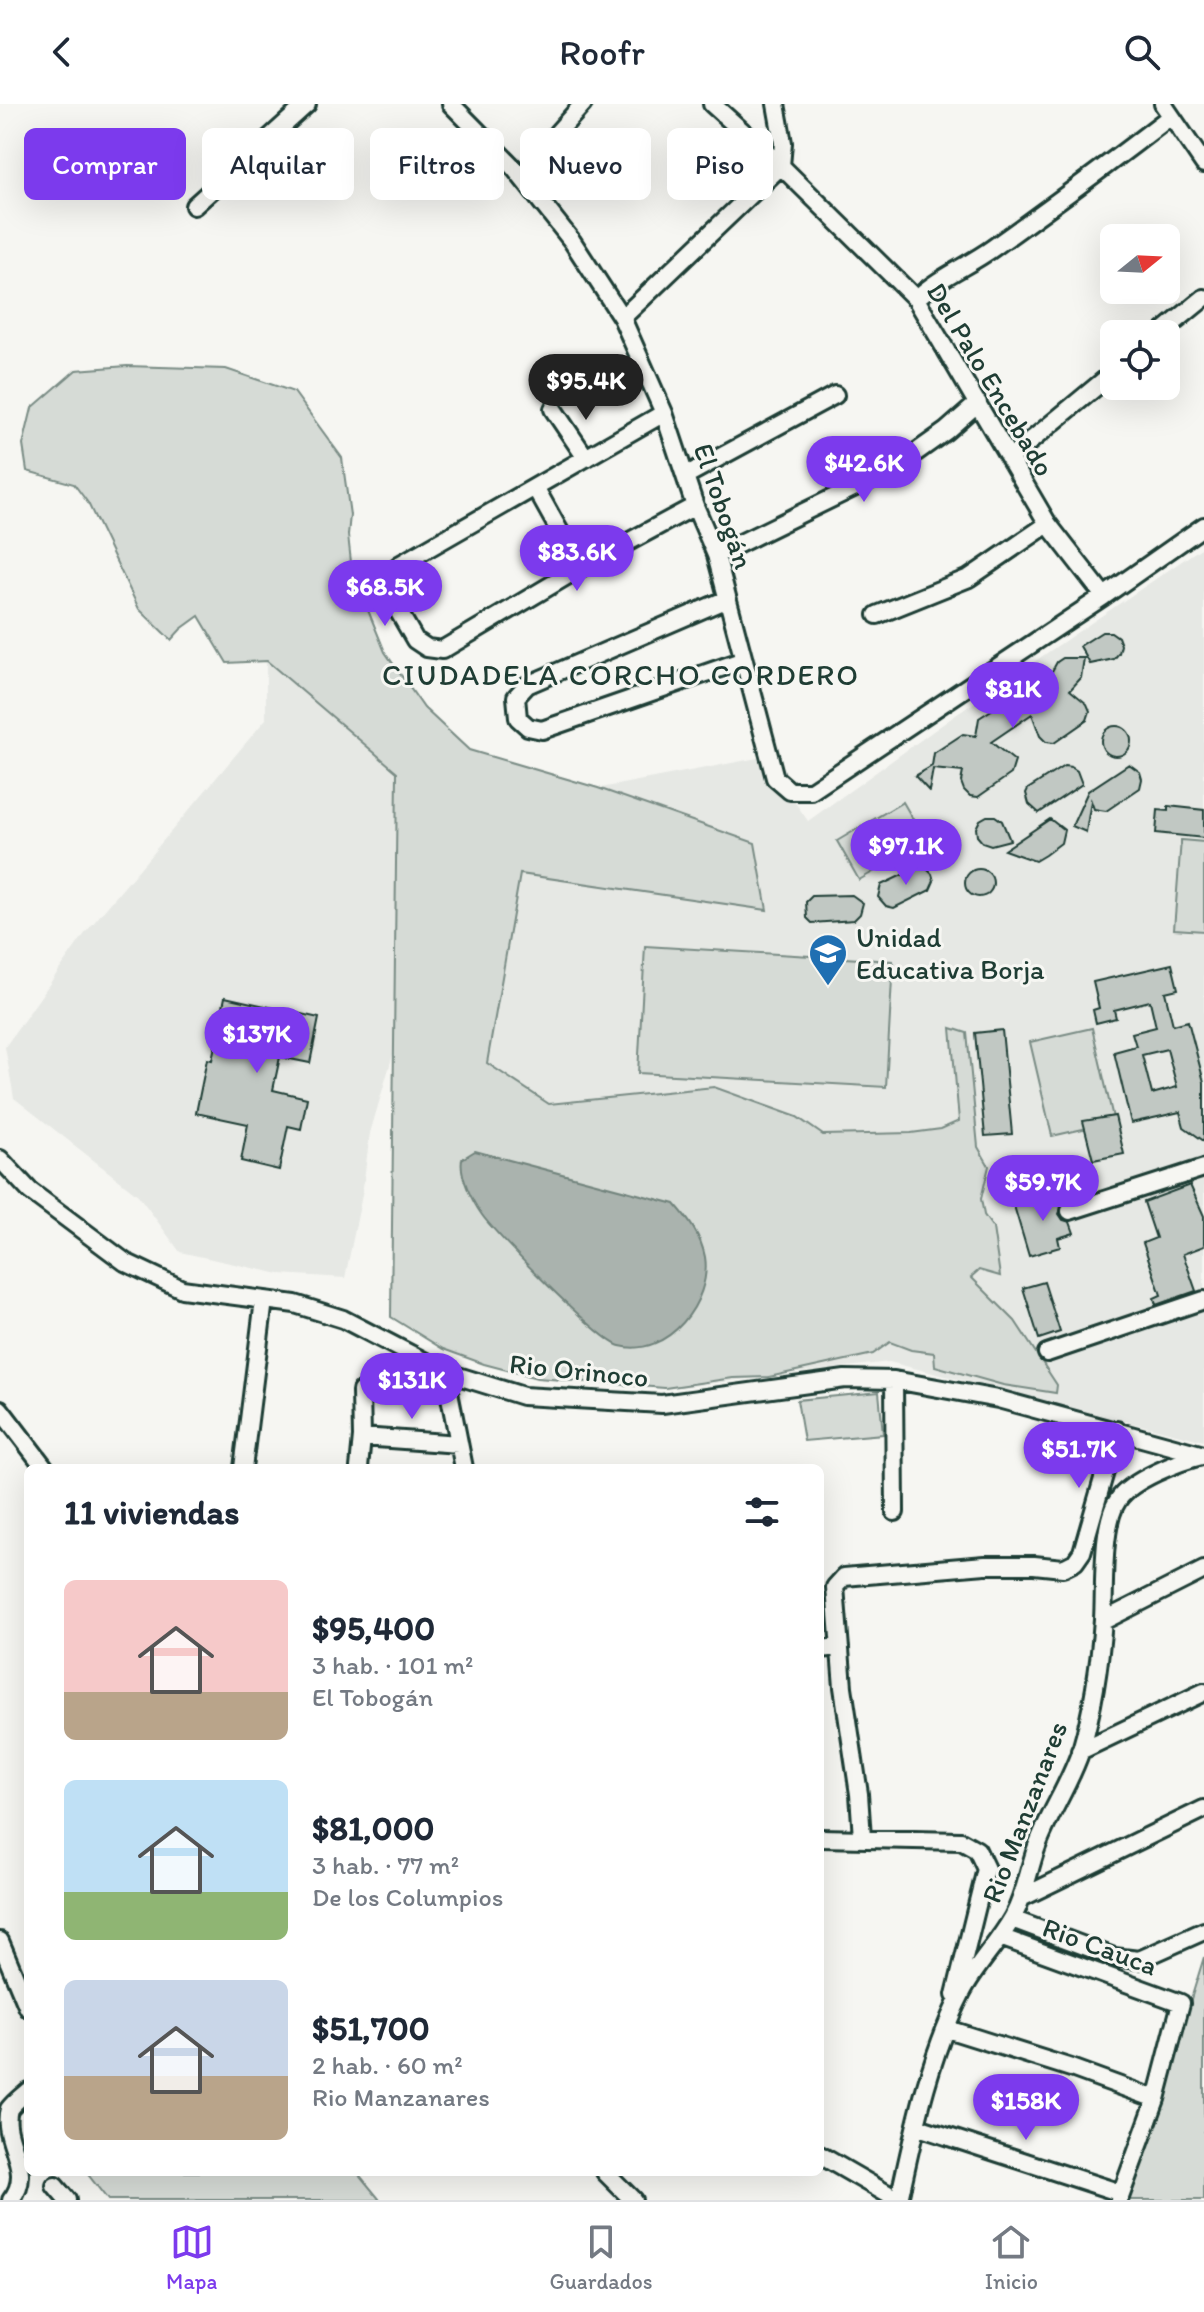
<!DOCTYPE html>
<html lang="es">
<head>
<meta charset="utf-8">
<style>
  body { margin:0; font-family:Itim,sans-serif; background:#f2f2f3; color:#1f2937; height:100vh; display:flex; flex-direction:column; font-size:30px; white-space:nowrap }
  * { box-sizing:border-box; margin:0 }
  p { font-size:26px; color:#747a83 }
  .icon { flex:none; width:44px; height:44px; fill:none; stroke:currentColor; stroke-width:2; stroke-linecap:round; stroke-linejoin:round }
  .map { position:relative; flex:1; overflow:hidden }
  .drawer { position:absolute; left:24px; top:1360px; width:800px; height:712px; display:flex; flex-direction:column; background:#fff; border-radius:12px; box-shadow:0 8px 32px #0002 }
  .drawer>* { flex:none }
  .top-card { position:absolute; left:24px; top:24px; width:800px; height:72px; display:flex; gap:16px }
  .needle { width:52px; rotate:72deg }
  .fabs { position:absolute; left:1100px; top:120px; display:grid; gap:16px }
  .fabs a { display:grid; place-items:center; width:80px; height:80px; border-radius:12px; background:#fff; box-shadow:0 8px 32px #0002; font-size:40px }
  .price { position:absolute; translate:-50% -68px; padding:0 18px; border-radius:28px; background:#7c3aed; color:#fff; font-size:26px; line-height:52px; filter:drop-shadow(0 2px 4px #0008) }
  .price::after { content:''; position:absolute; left:50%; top:48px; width:24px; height:18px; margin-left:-12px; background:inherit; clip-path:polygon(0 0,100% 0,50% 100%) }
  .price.active { background:#222; color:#fff }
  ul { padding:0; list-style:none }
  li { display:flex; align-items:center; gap:24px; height:200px; padding:0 40px }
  li span { display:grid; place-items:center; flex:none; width:224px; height:160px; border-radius:12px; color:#555 }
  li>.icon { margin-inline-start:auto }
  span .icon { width:96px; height:96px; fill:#fffc; stroke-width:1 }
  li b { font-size:34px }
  h2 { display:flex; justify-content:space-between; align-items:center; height:96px; padding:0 40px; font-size:34px }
  .pill { padding:0 28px; border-radius:12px; background:#fff; box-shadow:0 8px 32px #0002; font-size:28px; line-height:72px }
  .pill.active { background:#7c3aed; color:#fff }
  header { display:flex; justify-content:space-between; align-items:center; height:104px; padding:0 40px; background:#fff; font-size:36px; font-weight:600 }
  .tabs { display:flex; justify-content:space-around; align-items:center; height:112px; border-top:2px solid #e0e1e3; background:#fff; font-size:22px; color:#747a83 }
  .tabs a { display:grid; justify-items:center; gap:4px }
  .tabs .active { color:#7c3aed }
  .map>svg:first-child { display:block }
  .built { fill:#e6e8e4 }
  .green { fill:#d6dbd6; stroke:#7a8c85; stroke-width:2 }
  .water { fill:#aab3ae; stroke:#72847d; stroke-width:2 }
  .building { fill:#c1c8c3; stroke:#1f3d34; stroke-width:2; fill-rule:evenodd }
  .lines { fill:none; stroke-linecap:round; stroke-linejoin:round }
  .minor-casing { stroke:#1f3d34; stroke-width:22 }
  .minor { stroke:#f6f6f2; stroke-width:16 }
  .labels { text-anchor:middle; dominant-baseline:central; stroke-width:6; stroke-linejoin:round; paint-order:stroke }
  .street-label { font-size:28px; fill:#1f3d34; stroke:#f6f6f2 }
  .poi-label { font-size:28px; fill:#1f3d34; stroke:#f6f6f2; text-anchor:start }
  .neighbourhood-label { font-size:30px; letter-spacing:2px; fill:#1f3d34; stroke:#f6f6f2 }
</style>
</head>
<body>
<header><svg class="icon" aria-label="back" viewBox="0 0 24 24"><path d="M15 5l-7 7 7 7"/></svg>Roofr<svg class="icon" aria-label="search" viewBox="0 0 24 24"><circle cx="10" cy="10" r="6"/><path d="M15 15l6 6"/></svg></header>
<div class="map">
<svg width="1204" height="2096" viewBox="0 0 1204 2096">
  <rect width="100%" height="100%" fill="#f6f6f2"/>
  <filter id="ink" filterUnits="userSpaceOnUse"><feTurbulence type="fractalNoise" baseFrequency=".0125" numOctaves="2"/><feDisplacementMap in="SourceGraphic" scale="16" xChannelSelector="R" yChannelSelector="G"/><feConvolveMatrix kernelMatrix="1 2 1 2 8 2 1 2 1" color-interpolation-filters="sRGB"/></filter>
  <g filter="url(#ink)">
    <!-- built -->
    <path class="built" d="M1204,442v895l-315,-79 -225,27 -129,-13 -67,-17 -45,-206 58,-342 282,-54 45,64 142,-102z
      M266,557l131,111 -3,279 -24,82 -8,62 -17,83 -65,-4 -100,-22 -42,-57 -124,-97 -9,-51 81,-115 180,-213z"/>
    <!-- green -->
    <path class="green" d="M127,262l99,3 68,23 48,66 8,57 -2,20 4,36 33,81 39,56 45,42 129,38 157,55 12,67 -247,-36 -33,189 62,41 165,-17 83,30 26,18 88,-2 30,-4 18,-8 -8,-93 16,5 11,114 11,19 -8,33 3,16 9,13 7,48 -21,-6 -8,7 44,44 42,64 -1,8 -53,-8 -68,-19 -1,-13 -23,-3 -21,-8 -17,12 -104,23 -36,1 -68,10 -128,-10 -53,-14 -41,-15 -52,-32 6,-545 -130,-111 -40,2 -28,-47 -18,13 -10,11 -32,-31 -51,-106 -14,-19 -47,-13 -4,-26 9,-37 44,-38z
      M903,698l23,40 -67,38 -22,-39z
      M1181,736l23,2v89l-30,-2z
      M645,842l248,15 -7,126 -248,-14z
      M1092,924l22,94 -62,14 -22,-94z
      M879,1288l4,42 -79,7 -7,-41z
      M1204,1853v243h-75z
      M86,2068h271l23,28h-272z"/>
    <!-- water -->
    <path class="water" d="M475,1047l200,53c14,16 26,32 30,53 7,44 -37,101 -85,89 -19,-4 -124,-111 -138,-131 -10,-14 -23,-40 -20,-56z"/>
    <!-- building -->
    <path class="building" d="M1102,528h9l7,5 3,8 -2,8 -5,6 -24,5 -10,-18z
      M1063,554h21l-3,20 -11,12 17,14 3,7 -3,9 -33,23 -8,-1 -6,-6 -8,-22 -41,28 24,19 -4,13 -33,23 -8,-1 -6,-6 -3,-8 2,-10 -30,-3 -4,22 -14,-15 17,-10 2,-13 29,-19 13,2 3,-18 36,-23 28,3 -11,-19 19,-6 6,-11z
      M1101 637a15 15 0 1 1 30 0a15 15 0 1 1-30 0Z
      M1129,660l11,8 2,7 -2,9 -34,23 -12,-2 -3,-8 -5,31 -14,-6 16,-35z
      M1064,662l7,1 6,4 5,13 -43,29 -10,-9 -3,-11 2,-4z
      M1168,702l36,4v28l-48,-5 2,-23 10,1z
      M987,712h8l7,5 8,19 -19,5 -9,-3 -5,-6 -1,-8 4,-8z
      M1050,715l14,11 -3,13 -16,12 -10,6 -31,-11z
      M919,763l8,2 5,5 2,7 -4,9 -36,18 -8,-2 -8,-9 3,-12z
      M965 779a14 14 0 1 1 28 0a14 14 0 1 1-28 0Z
      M852,791l11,8 -3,11 -6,6 -42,3 -5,-5 -1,-16 6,-6z
      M1172,860l6,25 -13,3 8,33 15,-4 16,61v59l-20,-14 -4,-15 -49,11 -17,-71 22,-6 -4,-13 24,-6 -6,-26 -36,9 2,8 -20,5 -3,-13 6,-2 -6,-26zM1167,945l10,38 -25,7 -10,-39z
      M225,893l94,21 -9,45 -30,-6 -7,33 34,8 -6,31 -13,-3 -9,44 -38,-9 7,-37 -52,-11 11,-54 5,1z
      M1002,926l10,104 -27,2 -10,-103z
      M1115,1012l9,38 -31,6 -10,-39z
      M1190,1081l14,31v30l-21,8 13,37 -40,14 -2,-7 7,-3 -18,-52 13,-5 -12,-36z
      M1061,1088l3,10 -5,12 4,6 7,2 4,11 -16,5 2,9 -31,9 -15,-50z
      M1044,1178l16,50 -21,7 -16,-51z"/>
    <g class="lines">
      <defs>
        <path id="minor" d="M451,0l64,65 57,72 50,77 42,95 31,93 21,49 59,223 15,13h21l293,-195 100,-70
          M712,0l69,62 135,133 132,225 56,72
          M1163,0l41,60
          M557,29l26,-29
          M194,102l113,-102
          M916,195c23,-22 52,-33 77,-51 60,-43 120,-87 178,-132
          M622,214l159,-152 2,-23 -7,-39
          M1160,230l44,-36
          M553,305l33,49
          M664,309l-265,152 -6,17 -1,18 23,40 12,8 15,2 138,-82 115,-62
          M1010,354l104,-86
          M685,372l150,-81
          M535,383l45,81
          M716,451l178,-87 52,-37 32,-28
          M727,495l-200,86 -11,12 2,21 10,9 14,3 202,-70
          M877,511l92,-37 79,-54
          M0,1055l30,32 95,71 57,27 113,15 48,15 102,53 78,24 139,8 183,-25 49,1 104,19 206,56
          M1070,1107l134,-43
          M1047,1249l157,-53
          M445,1268l19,96
          M894,1276l1,132
          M0,1305l45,59
          M362,1333l97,7
          M243,1364l21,-168
          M359,1364l3,-31 -1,-46
          M1103,1517l101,-51
          M820,1545l20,-2
          M1080,1647l124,-59
          M820,1734l141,3 16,9 9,19 -31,126
          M862,1734l-3,-44 -16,-107 -8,-100 9,-10 141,-12h49l29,3 12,-6 7,-10 35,-122
          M1023,1793l181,-88
          M1012,1815l102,38 25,3 65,-29
          M1000,1833l181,66 -25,96 -37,101
          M0,1837l28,67
          M947,1925l124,39 85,31
          M918,2023l203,66
          M820,2051l78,45
          M605,2068l28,28
          M55,2082l12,14
          M11,2096c25,-30 -11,-61 -2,-91 5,-7 13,-13 19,-18
          M899,2096c15,-69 30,-144 63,-208 14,-27 36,-48 51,-75 12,-22 15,-45 23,-68 12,-34 34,-65 45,-99 12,-41 19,-89 22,-131 2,-30 -2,-95 15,-119 13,-20 62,-39 84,-44"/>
      </defs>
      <!-- minor casing -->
      <use href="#minor" class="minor-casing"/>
      <!-- minor -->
      <use href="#minor" class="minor"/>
    </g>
  </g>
  <!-- icons -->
  <defs>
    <symbol id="school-pin" viewBox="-11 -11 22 30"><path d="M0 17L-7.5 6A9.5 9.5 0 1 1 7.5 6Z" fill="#1f6fb2" stroke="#f6f6f2"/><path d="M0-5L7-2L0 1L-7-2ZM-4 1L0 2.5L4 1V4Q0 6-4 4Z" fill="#fff"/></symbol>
  </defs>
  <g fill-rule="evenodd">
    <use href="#school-pin" x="806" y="827" width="44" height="60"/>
  </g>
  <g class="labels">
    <!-- street labels -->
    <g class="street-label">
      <text transform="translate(991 275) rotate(59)">Del Palo Encebado</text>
      <text transform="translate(724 402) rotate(71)">El Tobogán</text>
      <text transform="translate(579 1266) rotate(6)">Rio Orinoco</text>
      <text transform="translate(1024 1708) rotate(-69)">Rio Manzanares</text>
      <text transform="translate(1100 1842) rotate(20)">Rio Cauca</text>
    </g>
    <!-- poi labels -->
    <g class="poi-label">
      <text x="856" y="833">Unidad<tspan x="856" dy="32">Educativa Borja</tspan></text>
    </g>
    <!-- neighbourhood labels -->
    <g class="neighbourhood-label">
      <text x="621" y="570">CIUDADELA CORCHO CORDERO</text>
    </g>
  </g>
</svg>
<div class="fabs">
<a><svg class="needle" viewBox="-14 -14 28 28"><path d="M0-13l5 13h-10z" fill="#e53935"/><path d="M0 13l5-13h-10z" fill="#747a83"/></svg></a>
<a><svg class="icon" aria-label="locate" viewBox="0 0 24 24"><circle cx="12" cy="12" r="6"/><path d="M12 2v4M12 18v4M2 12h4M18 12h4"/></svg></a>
</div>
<b class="price active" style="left:586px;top:318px">$95.4K</b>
<b class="price" style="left:864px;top:400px">$42.6K</b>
<b class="price" style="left:577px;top:489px">$83.6K</b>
<b class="price" style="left:385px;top:524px">$68.5K</b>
<b class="price" style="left:1013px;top:626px">$81K</b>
<b class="price" style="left:906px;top:783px">$97.1K</b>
<b class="price" style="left:257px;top:971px">$137K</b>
<b class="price" style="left:1043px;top:1119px">$59.7K</b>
<b class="price" style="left:412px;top:1317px">$131K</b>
<b class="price" style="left:1079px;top:1386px">$51.7K</b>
<b class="price" style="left:1026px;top:2038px">$158K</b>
<div class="top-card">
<a class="pill active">Comprar</a>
<a class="pill">Alquilar</a>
<a class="pill">Filtros</a>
<a class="pill">Nuevo</a>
<a class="pill">Piso</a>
</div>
<section class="drawer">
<h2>11 viviendas<svg class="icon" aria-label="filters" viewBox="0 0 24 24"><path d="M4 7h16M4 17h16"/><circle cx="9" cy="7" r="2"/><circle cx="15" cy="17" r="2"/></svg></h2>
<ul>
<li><span style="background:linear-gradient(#f6c9c9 70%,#b9a48a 0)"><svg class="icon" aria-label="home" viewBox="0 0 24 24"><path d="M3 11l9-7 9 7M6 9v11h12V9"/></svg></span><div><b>$95,400</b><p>3 hab. · 101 m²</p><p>El Tobogán</p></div></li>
<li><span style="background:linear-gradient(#bfe0f5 70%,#8fb573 0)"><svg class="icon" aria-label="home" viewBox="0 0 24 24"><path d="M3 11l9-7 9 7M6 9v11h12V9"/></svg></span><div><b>$81,000</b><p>3 hab. · 77 m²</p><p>De los Columpios</p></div></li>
<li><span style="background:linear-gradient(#c9d6e8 60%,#b9a48a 0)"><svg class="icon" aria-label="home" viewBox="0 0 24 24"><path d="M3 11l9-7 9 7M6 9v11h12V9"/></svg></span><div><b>$51,700</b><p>2 hab. · 60 m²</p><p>Rio Manzanares</p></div></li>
</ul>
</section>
</div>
<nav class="tabs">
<a class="active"><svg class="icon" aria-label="map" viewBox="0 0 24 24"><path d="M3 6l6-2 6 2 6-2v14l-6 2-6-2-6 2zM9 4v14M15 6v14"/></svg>Mapa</a>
<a><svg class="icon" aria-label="saved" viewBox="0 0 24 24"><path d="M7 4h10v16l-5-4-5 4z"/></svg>Guardados</a>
<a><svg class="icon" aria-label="home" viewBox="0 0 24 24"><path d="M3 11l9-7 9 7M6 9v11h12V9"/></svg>Inicio</a>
</nav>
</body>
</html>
